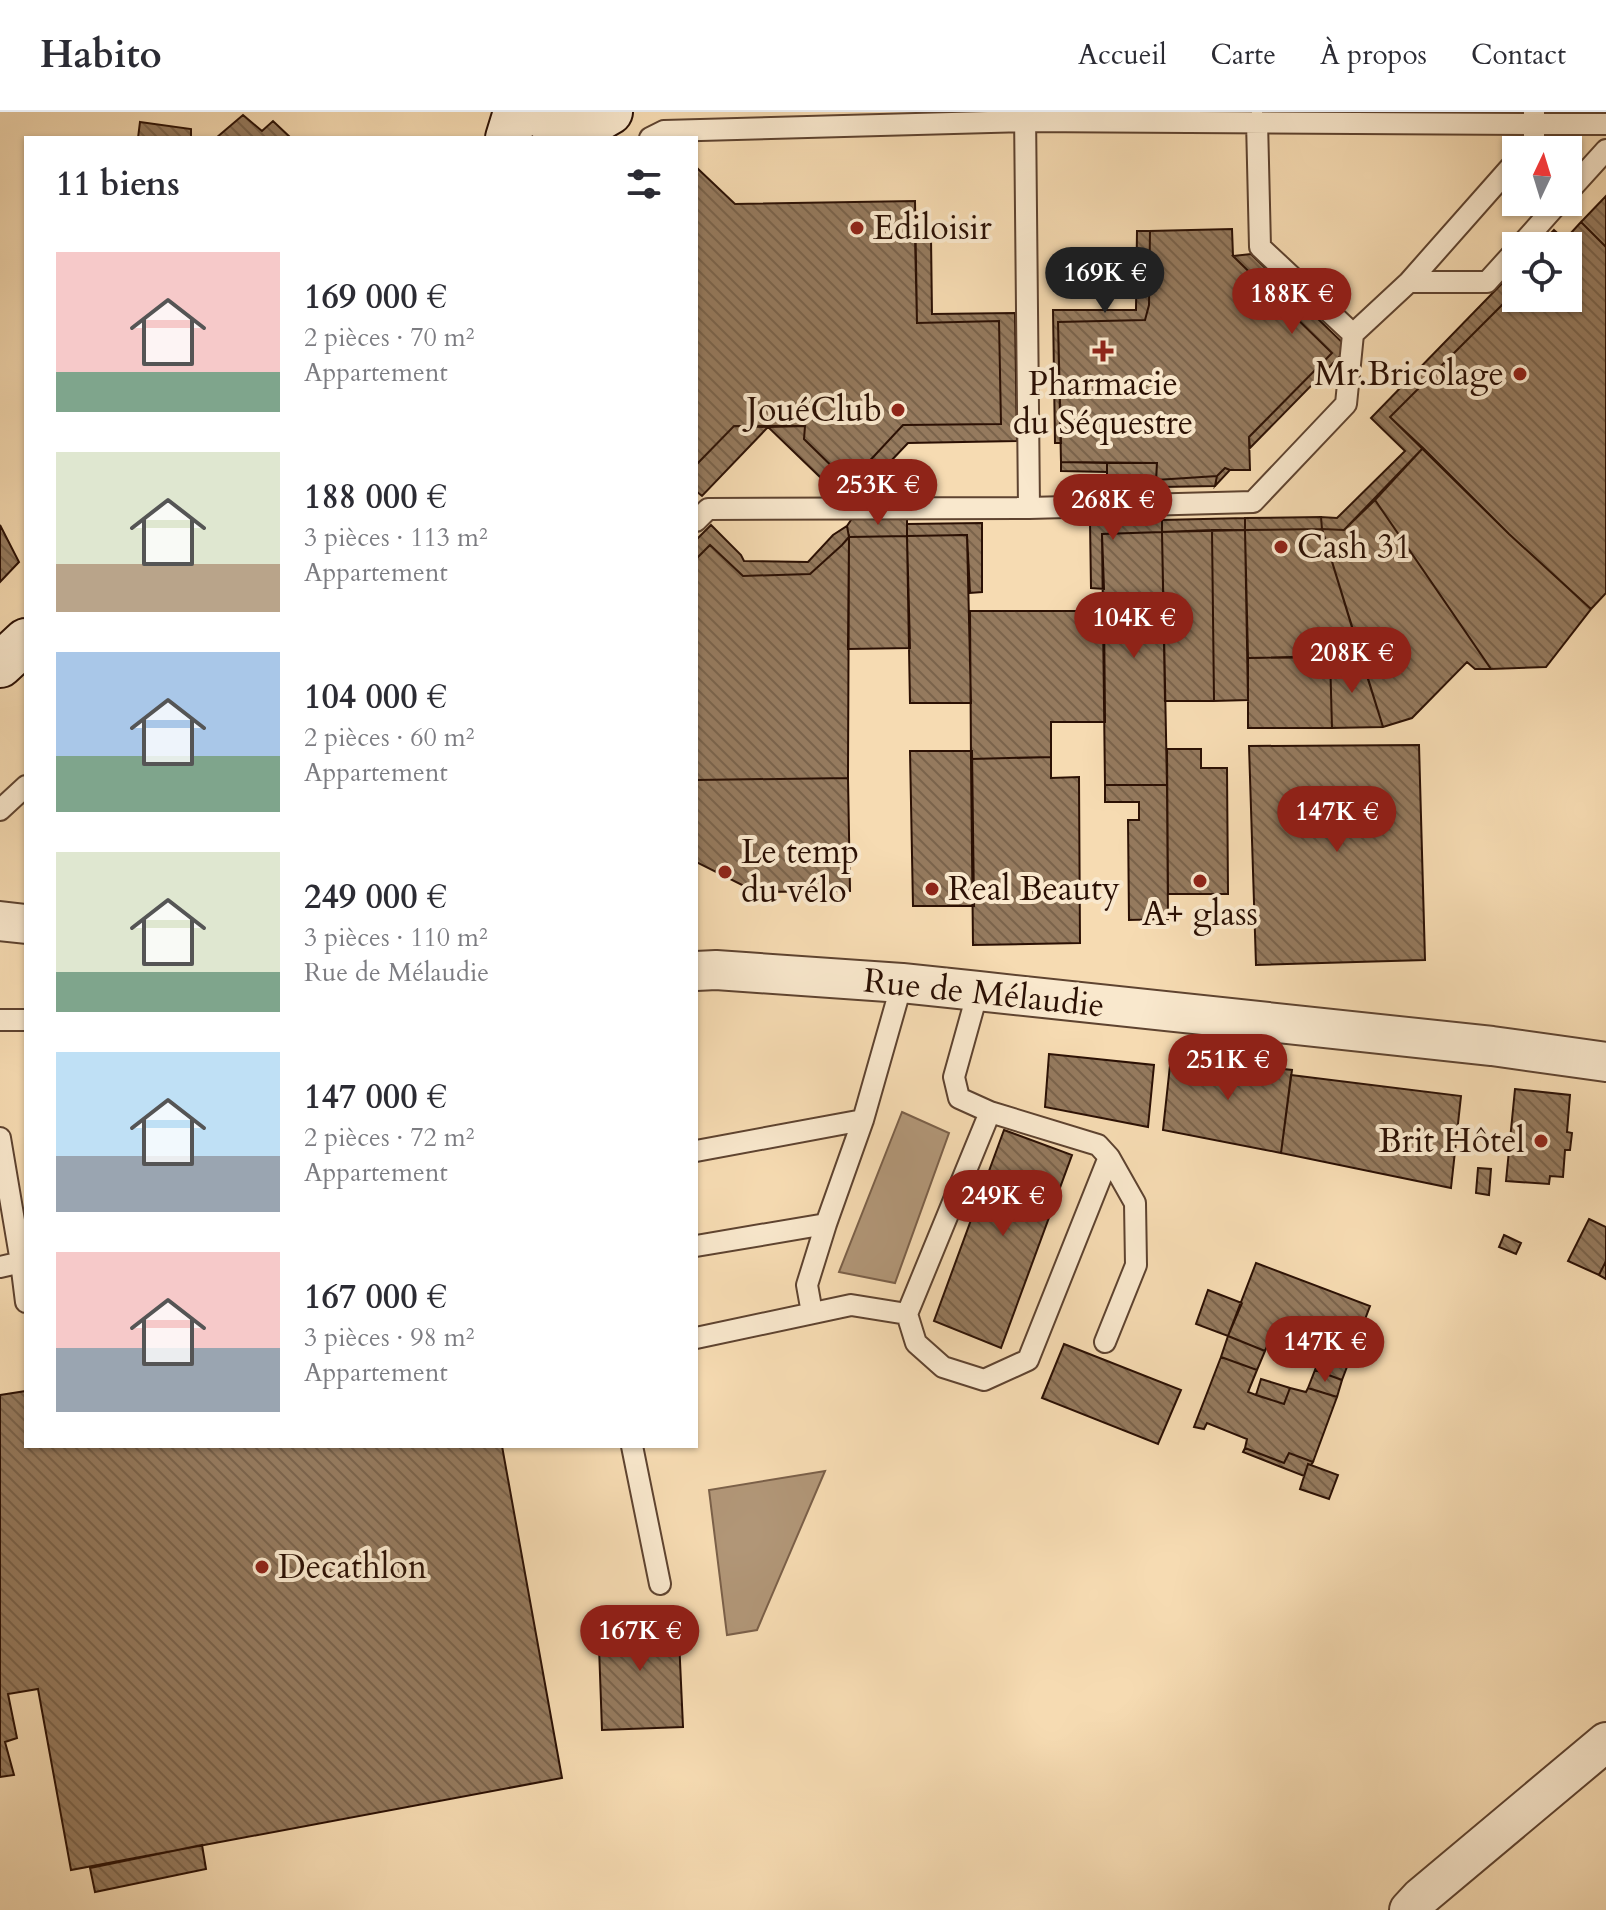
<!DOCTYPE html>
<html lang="fr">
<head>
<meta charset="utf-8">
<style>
  body { margin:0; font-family:Cardo,serif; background:#f7f7f7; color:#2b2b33; height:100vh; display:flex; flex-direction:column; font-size:30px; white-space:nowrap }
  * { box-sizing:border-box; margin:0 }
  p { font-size:26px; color:#7c7c81 }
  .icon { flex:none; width:44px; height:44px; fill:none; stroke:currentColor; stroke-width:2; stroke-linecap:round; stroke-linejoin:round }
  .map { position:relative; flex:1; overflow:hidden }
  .details { position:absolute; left:24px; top:24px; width:674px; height:1312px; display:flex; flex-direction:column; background:#fff; border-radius:0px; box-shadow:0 2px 6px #0004 }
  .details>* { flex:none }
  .needle { width:52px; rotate:4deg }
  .tools { position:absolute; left:1502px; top:24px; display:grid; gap:16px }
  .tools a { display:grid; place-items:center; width:80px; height:80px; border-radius:0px; background:#fff; box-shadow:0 2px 6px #0004; font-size:40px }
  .price { position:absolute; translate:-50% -68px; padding:0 18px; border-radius:28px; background:#8f2418; color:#fff; font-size:26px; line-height:52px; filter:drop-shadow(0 2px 4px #0008) }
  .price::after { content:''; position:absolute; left:50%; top:48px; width:24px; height:18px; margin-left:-12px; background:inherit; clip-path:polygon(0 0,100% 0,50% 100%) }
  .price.selected { background:#222; color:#fff }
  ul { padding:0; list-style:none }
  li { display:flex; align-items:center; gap:24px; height:200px; padding:0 32px }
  li span { display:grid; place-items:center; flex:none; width:224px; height:160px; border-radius:0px; color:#555 }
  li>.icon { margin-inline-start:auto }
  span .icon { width:96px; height:96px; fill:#fffc; stroke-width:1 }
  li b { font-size:34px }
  h2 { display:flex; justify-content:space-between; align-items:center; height:96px; padding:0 32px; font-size:34px }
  header { display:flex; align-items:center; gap:48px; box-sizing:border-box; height:112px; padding:0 40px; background:#fff; border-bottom:2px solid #e1e1e2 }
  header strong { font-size:38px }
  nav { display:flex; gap:44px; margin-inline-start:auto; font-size:28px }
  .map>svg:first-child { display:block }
  .water { fill:#b19677; stroke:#7b6049; stroke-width:2 }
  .building { fill:url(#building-back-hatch); stroke:#2b1004; stroke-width:2 }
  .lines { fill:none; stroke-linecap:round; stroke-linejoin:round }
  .lane-casing { stroke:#5e4330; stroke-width:24 }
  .street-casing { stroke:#5e4330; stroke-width:42 }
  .secondary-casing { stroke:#2b1004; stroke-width:48 }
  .lane { stroke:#f9e8cd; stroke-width:20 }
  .street { stroke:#f9e8cd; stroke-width:38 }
  .secondary { stroke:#f9e8cd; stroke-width:44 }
  .poi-dot { fill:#8f2418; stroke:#f9e8cd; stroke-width:3 }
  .labels { text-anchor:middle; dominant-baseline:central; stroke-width:8; stroke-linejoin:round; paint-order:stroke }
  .poi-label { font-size:34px; fill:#2b1004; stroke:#f9e8cd; text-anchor:start }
  .street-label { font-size:34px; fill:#2b1004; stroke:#f9e8cd }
</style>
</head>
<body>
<header>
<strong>Habito</strong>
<nav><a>Accueil</a><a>Carte</a><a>À propos</a><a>Contact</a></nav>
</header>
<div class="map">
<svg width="1606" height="1798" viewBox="0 0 1606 1798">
  <defs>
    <pattern id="building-back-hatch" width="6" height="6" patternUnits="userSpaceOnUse" patternTransform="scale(2)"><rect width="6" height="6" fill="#957a5e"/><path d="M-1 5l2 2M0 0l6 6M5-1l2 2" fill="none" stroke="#7a634b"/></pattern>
  </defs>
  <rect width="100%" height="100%" fill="#f6dbb2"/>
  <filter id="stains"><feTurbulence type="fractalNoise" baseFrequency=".0025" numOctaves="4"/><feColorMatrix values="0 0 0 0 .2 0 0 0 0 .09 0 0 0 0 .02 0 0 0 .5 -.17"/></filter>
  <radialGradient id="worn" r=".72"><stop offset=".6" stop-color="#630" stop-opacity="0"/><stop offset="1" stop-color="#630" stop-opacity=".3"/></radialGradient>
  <!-- water -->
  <path class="water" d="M902,1000l47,21 -54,150 -56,-11z
    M825,1359l-68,159 -30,5 -18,-145z"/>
  <!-- building -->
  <path class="building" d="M243,3l19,16 11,-10 18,17h-75z
    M140,10l51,7v9h-53z
    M696,55l39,37 180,-3 2,122 82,-2 2,103 -98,1 -54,58 -45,-44 1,-13h-71l-38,39z
    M1606,84v51l-25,-25z
    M1581,110l25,25v346l-15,16 -82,-75 -119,-117 126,-126v7h52v-52h-9z
    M1232,117l1,27 99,97 -83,84 1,33h-20l-5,-2 -8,8 -61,4 1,-17 -96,-1 -3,-140 87,-2 4,-15 1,-74z
    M1554,118l11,10 -6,6h-20z
    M1137,119h13l-1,74 -4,15 -87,2 3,121h-6l-2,-133h83z
    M915,125h16l1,77 83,-1 2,128 -109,2 -59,62 -81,-78 37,-1 -1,13 45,44 54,-58 98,-1 -2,-103 -82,2z
    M1251,142l97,94 -98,100 -1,-11 83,-84 -99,-97z
    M1516,157v22l-126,126 33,31 -79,82 -22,-1 -1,-12 16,1 68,-67 -34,-33z
    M734,314l34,1 -66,69 -6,-5v-26z
    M1423,336l86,86 82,75 -45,58 -55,2 -116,-169z
    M1061,350l46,1v9l-46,-1z
    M1107,351h50l-1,19 -49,-1z
    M1225,356l5,2 -15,16 2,-10z
    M1217,364l-2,10 -108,2v-7l49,1v-2z
    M1375,388l116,169h-16l-8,-7 -55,56 -29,9 -61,-198 22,1z
    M907,404v20l-58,1 -2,-11 6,-9z
    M1321,405l1,12 -77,1v-12z
    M1245,406v12l-83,2v-12z
    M1162,408v12l-60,2 2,55 -13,-1 -1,-67z
    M982,411v69l-12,1 -3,-58 -60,1v-12z
    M0,413l19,37 -19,20z
    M711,413l30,30 3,6 64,1 25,-27 14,-9 2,11 -7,8 -32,29 -67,2 -33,-31 -14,14v-19z
    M1322,417l39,128 -113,1 -3,-128z
    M1212,418h33l3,170 -34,1z
    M1212,418l2,171h-49l-3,-169z
    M1162,420l5,253h-62l-3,-251z
    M967,423l4,168h-61l-3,-167z
    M907,424l3,112 -62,1 1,-112z
    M849,425l-1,241 -152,2v-221l14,-14 33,31 67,-2 32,-29z
    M970,499h134l1,111h-54v35l-80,2z
    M1330,544l31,1 22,70 -51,1z
    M1330,544l2,72h-84v-70z
    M1419,633l6,215 -169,5 -7,-219z
    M1167,637h34v19h26l1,126h-60z
    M910,639h62l2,155h-61z
    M1051,645v21l28,-1 1,166 -107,2 -2,-186z
    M848,666l2,113 -94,1 -60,-30v-82z
    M1105,673h62l1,134 -39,1 -1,-100h11v-18h-34z
    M1049,942l105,11 -6,62 -103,-20z
    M1171,944l121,14 -11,83 -118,-23z
    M1291,963l170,21 -10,92 -170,-35z
    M1515,977l55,6 -3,37 5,1 -2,17h-5l-2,27 -13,-1 -1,8 -43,-3z
    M1004,1018l68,25 -71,193 -67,-27z
    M1478,1056l13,1 -2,26 -13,-2z
    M1589,1107l17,8v34l-7,14 -31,-14z
    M1504,1123l17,8 -5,11 -17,-7z
    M1606,1149v18l-7,-4z
    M1256,1151l114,43 -28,74 -27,-10 9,-22 -50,-18 -9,21 -37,-15z
    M1208,1178l34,13 -14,33 -32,-12z
    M1228,1224l37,15 -8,19 -36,-13z
    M1305,1230l19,6 -4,10 -18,-7z
    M1064,1232l117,46 -23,54 -116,-46z
    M1221,1245l36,13 -9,22 8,3 28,9 6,-16 16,4 2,-4 29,9 -24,65 -24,-9 -5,10 -39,-15 2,-9 -40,-16 -3,6 -10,-2z
    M1315,1258l27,10 -5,17 -29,-9z
    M1261,1267l29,9 -6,16 -28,-9z
    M26,1279v55h476l60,332 -491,92 -33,-181 -30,5 9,44 -12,4 9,33 -14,2v-382z
    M1245,1336l39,15 5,-10 24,9 -2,3 -3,-1 -4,12 -61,-24z
    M1308,1352l30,11 -9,24 -29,-10z
    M678,1505l5,110 -81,3 -4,-111z
    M202,1733l4,24 -111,23 -5,-24z"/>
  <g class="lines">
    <defs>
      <path id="lane" d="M1025,0l4,396
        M1257,9l3,126 93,87
        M650,26l14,-7 360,-10 510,3v-12
        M1526,38l8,-9v-17h72
        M1568,80l38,-42
        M1520,134l39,-44
        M1409,170h78l29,-32
        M696,409l12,-12 321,-1 224,-6 93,-98 7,-70 56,-52 107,-121
        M0,698l26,-24
        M978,879l-24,86 5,21 31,14 108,33 11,12 -81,203 -44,20 -41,-13 -27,-24 -9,-29 83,-202
        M0,908h26
        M0,1026l21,124 5,40
        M696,1039l167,-31
        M696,1134l130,-22
        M0,1155l26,-6
        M812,1201l-5,-28 19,-61 37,-104 39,-137
        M696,1226l155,-33 56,9
        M1105,1230l31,-77 -1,-62 -26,-46
        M632,1334l28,138"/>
      <path id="street" d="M0,809l26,3
        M696,859l20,-1 186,13 76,8 514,55 114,16
        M1409,1798l12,-13 185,-155"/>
      <path id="secondary" d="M538,0c22,19 48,16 72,0
        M508,26l8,-26
        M0,553l26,-24"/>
    </defs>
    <!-- lane casing -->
    <use href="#lane" class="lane-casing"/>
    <!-- street casing -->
    <use href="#street" class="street-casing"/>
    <!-- secondary casing -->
    <use href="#secondary" class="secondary-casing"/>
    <!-- lane -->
    <use href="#lane" class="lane"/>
    <!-- street -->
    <use href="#street" class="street"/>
    <!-- secondary -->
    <use href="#secondary" class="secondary"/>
  </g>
  <!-- markers -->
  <g class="poi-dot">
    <circle cx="857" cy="116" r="8"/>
    <path d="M1099 227h8v8h8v8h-8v8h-8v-8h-8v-8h8z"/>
    <circle cx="1520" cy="262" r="8"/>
    <circle cx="898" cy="298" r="8"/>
    <circle cx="1281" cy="435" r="8"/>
    <circle cx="725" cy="760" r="8"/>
    <circle cx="1200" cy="769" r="8"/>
    <circle cx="932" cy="777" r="8"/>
    <circle cx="1541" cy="1029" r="8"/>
    <circle cx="262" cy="1455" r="8"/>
  </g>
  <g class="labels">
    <!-- poi labels -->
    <g class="poi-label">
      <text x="873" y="116">Ediloisir</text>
      <text x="1504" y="262" text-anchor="end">Mr.Bricolage</text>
      <text x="1103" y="272" text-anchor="middle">Pharmacie<tspan x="1103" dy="39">du Séquestre</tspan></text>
      <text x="882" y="298" text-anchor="end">JouéClub</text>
      <text x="1297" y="435">Cash 31</text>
      <text x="741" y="740">Le temp<tspan x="741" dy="39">du vélo</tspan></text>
      <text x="948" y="777">Real Beauty</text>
      <text x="1200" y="802" text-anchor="middle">A+ glass</text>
      <text x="1525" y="1029" text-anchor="end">Brit Hôtel</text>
      <text x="278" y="1455">Decathlon</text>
    </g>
    <!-- street labels -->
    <g class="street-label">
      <text transform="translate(984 881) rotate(6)">Rue de Mélaudie</text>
    </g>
  </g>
  <rect width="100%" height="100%" filter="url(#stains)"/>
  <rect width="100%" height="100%" fill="url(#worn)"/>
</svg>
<div class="tools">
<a><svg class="needle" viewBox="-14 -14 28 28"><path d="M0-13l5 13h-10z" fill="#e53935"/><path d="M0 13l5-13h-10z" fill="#7c7c81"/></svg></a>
<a><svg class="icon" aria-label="locate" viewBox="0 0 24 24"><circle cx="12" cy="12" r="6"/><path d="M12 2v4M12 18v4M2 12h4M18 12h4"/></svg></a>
</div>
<b class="price selected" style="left:1105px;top:203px">169K €</b>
<b class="price" style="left:1292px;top:224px">188K €</b>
<b class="price" style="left:878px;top:415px">253K €</b>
<b class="price" style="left:1113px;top:430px">268K €</b>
<b class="price" style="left:1134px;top:548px">104K €</b>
<b class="price" style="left:1352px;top:583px">208K €</b>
<b class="price" style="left:1337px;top:742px">147K €</b>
<b class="price" style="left:1228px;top:990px">251K €</b>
<b class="price" style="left:1003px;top:1126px">249K €</b>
<b class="price" style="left:1325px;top:1272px">147K €</b>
<b class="price" style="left:640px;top:1561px">167K €</b>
<section class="details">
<h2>11 biens<svg class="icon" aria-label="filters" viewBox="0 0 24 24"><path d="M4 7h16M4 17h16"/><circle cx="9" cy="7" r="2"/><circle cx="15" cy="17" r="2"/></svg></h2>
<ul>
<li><span style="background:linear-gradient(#f6c9c9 75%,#7fa58c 0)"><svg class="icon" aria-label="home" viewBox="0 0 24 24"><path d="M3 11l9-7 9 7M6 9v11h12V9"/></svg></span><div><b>169 000 €</b><p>2 pièces · 70 m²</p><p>Appartement</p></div></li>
<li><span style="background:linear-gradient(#dfe7d0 70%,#b9a48a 0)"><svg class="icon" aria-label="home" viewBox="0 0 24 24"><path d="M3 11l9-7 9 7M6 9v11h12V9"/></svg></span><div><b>188 000 €</b><p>3 pièces · 113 m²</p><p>Appartement</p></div></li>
<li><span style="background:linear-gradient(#a9c7e8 65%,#7fa58c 0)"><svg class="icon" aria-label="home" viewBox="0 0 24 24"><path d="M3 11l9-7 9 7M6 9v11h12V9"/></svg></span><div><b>104 000 €</b><p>2 pièces · 60 m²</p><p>Appartement</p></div></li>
<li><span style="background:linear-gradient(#dfe7d0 75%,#7fa58c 0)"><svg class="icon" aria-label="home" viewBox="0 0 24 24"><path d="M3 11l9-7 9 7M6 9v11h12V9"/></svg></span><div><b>249 000 €</b><p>3 pièces · 110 m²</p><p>Rue de Mélaudie</p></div></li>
<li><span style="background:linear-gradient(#bfe0f5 65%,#9aa5b1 0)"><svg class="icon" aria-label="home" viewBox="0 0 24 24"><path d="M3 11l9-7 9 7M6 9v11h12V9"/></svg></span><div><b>147 000 €</b><p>2 pièces · 72 m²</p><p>Appartement</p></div></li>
<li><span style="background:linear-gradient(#f6c9c9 60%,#9aa5b1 0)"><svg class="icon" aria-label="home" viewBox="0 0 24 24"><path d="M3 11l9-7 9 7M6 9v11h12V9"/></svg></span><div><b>167 000 €</b><p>3 pièces · 98 m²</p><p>Appartement</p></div></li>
</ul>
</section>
</div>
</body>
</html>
